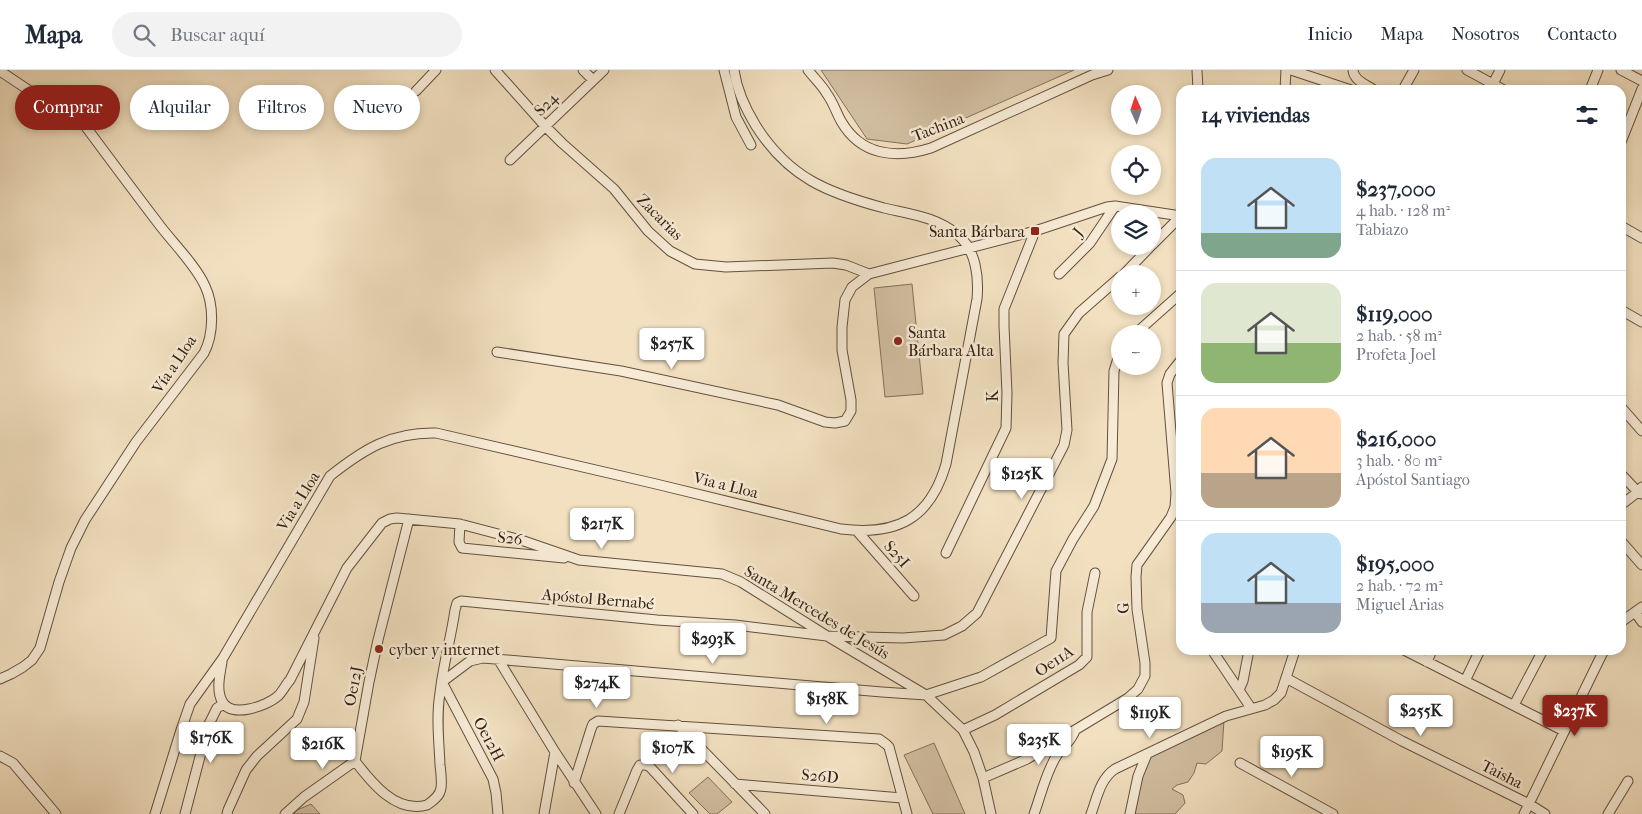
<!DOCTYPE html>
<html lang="es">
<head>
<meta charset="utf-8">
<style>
  body { margin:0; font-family:"IM FELL French Canon",serif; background:#f2f2f3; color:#1f2937; height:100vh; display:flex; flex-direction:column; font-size:19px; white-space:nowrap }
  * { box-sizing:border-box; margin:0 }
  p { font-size:16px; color:#747a83 }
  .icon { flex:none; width:28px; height:28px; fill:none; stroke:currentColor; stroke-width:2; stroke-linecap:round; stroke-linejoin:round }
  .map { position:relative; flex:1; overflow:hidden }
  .details { position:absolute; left:1176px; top:15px; width:450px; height:570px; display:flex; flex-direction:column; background:#fff; border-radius:15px; box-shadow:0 2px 8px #0003 }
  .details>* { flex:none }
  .hud { position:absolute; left:15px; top:15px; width:475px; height:45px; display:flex; gap:10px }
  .needle { width:32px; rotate:357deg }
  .tools { position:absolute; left:1111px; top:15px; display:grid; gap:10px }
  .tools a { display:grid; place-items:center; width:50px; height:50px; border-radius:50%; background:#fff; box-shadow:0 2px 8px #0003; font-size:25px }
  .price { position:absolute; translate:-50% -42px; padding:0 11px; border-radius:5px; background:#fff; color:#222; font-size:16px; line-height:32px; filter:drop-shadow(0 1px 2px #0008) }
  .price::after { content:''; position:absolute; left:50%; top:30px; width:15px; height:11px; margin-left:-8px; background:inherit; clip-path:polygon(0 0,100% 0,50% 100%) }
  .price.active { background:#8f2418; color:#fff }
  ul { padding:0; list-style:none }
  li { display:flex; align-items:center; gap:15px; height:125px; padding:0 25px }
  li+li { border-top:1px solid #e0e1e3 }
  li span { display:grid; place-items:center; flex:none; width:140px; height:100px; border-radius:15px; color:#555 }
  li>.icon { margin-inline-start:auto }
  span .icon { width:60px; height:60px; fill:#fffc; stroke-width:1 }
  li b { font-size:21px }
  h2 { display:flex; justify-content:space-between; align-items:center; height:60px; padding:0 25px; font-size:21px }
  .pill { padding:0 18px; border-radius:22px; background:#fff; box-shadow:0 2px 8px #0003; font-size:18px; line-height:45px }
  .pill.active { background:#8f2418; color:#fff }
  header { display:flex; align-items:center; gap:30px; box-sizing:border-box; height:70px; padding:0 25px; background:#fff; border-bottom:1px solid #e0e1e3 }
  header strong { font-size:24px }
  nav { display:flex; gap:28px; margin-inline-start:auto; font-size:18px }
  .search { width:350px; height:45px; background:#f2f2f3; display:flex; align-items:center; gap:12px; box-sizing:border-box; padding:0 18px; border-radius:28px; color:#747a83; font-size:19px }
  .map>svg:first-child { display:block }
  .green { fill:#d2bfa2; stroke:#84705a }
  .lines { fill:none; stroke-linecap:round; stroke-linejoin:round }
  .minor-casing { stroke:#64503e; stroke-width:11 }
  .minor { stroke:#f7ebd6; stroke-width:9 }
  .poi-dot { fill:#8f2418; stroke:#f7ebd6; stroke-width:2 }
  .labels { text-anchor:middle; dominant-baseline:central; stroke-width:5; stroke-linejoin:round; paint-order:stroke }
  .street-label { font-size:16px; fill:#352012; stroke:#f7ebd6 }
  .poi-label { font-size:16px; fill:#352012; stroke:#f7ebd6; text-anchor:start }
</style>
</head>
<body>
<header>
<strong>Mapa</strong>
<div class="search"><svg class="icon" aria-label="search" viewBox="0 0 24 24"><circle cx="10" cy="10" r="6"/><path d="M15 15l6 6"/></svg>Buscar aquí</div>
<nav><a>Inicio</a><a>Mapa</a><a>Nosotros</a><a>Contacto</a></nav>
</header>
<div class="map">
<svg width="1642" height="744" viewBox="0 0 1642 744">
  <rect width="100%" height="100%" fill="#f2e0c0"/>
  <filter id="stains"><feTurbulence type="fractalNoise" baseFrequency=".004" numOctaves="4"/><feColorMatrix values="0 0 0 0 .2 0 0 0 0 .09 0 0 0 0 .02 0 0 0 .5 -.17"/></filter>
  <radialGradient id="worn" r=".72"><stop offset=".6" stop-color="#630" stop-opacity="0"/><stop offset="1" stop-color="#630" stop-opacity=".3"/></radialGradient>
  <!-- green -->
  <path class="green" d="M821,0h253l-167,74 -40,-5z
    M912,214l11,110 -38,3 -11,-109z
    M1224,650l-2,31 -16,13 -9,-1 -3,10 -6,9 -11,3 -5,4 11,6 2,8 -10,11h-40l6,-35 10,-24z
    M934,673l31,71h-32l-29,-59z
    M708,707l24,25 -15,12h-7l-21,-21z
    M311,734l9,10h-26l3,-4z"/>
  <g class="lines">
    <defs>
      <path id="minor" d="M495,0l50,56 17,17 52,46 34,42 22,20 25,13 31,3 107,-4 13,2 23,9
        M583,0l10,10
        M724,0l12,47 15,28
        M808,0c6,8 14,15 19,24 6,8 9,18 14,27 20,35 55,38 90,27l161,-73 16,-5
        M1197,0l1,20
        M1291,0l60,20
        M1353,0c1,11 13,14 21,20
        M1467,0l37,20
        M1621,0l21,11
        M0,1l36,24 41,23 6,5c26,35 52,70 78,104 14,18 35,39 44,59 9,19 9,48 -1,67l-68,89 -51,78 -14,28 -12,34 -19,66 -8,12 -9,7 -12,7 -11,5
        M1405,16l9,-16
        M1285,20l1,-20
        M1490,20l10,-20
        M1590,20l8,-20
        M416,21l20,-21
        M1621,72l21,-53
        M510,90l94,-90
        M1621,156l21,12
        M1152,175l29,-29
        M1059,204l31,-31 25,-37
        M1124,204l27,-28
        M1621,240l21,12
        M1135,264l46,-41
        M497,282l124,19 157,34 47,17 10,1 10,-2 6,-10v-11l-9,-50v-23l3,-27 7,-13 17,-13 166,-43 72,-24 8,-1 66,10
        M1621,337l21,24
        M1621,404l17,18 4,2
        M1621,435l17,-13 4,-5
        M409,449l-31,121 -9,42 -14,79c16,21 41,53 72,44 6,-4 13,-9 14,-17 1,-7 0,-15 -1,-23 -1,-24 -4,-48 0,-72 3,-28 11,-55 15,-83l2,-7 4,-2 196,19 78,5 92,11 37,1 39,1 41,-3 18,-9 15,-13 87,-168 3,-15 -4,-67 1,-29 15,-21 41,-36
        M460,454l-1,18 3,6 102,10
        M857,461l57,65
        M1621,471l21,24
        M946,483l60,-125 1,-35 -3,-67v-17l31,-78
        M1635,542l7,10
        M1621,552l21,-15
        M1212,580l39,58
        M1404,580l160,81
        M498,589l57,93 41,62
        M222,592c-2,12 -6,28 0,39 9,18 45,5 56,-5 5,-5 8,-12 12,-16l57,-112 35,-45 8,-4 7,-1 63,6 61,16 58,20 143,14 19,8 86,54 99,59 37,35 11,22 9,26 8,36
        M1427,592l5,-12
        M1286,608l116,63 127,63 16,10
        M1465,611l15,-31
        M442,612l28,-21 13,-3 399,34 44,3 55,-18 70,-39 5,-67 17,-32 21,-33 18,-47 2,-88 6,-19
        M442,612l51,97 3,14 2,21
        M1239,620l4,-9 6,-31
        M1514,635l29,-55
        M678,655l87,89
        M963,660l32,-15 84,-50 8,-8v-45l8,-39
        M0,686l13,7 43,51
        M1240,693l93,51
        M983,708l44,-19 101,-61 10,-9 7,-13v-13l-8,-54 -1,-32 1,-12 34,-48 4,-10 1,-14 -9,-110 3,-9 11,-14
        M574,713l17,-54 2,-5 5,-3 281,18 7,5 3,3 18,67
        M735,714l167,14
        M155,744l26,-84 9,-26 33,-46 107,-182c34,-27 61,-44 106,-43l220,51 185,45c56,7 89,-10 105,-65l31,-165c2,-22 -1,-49 -19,-64 -21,-18 -48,-21 -74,-27 -56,-15 -95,-30 -128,-82 -11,-18 -19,-35 -22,-56
        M185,744l23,-88 9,-18 7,-4
        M227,744l1,-4 18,-40 11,-14 40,-37 7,-17 10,-64
        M285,744l19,-17 51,-36
        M544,744l11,-62
        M619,744l18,-44 3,-5h6l4,2 43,47
        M1034,744c7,-19 12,-42 23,-59 6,-9 15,-14 18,-25
        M1091,744c6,-16 9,-35 24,-45l111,-53 39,-11 9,-5 7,-7 14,-43
        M1130,744l8,-38 9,-22
        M1524,744l80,-164
        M1608,744l20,-33"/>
    </defs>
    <!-- minor casing -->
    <use href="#minor" class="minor-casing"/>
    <!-- minor -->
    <use href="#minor" class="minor"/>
  </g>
  <!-- markers -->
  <g class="poi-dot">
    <rect x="1030" y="156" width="10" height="10" rx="2.5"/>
    <circle cx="898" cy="271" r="5"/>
    <circle cx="379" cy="579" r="5"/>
  </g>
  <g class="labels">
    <!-- street labels -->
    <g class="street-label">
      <text transform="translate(546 34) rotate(-44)">S24</text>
      <text transform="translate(938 57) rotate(-21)">Tachina</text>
      <text transform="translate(660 147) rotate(45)">Zacarias</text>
      <text transform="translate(1078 162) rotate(-50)">J</text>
      <text transform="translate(174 294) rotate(-56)">Vía a Lloa</text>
      <text transform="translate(992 326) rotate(-90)">K</text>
      <text transform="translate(726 415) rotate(14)">Via a Lloa</text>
      <text transform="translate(298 431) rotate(-58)">Via a Lloa</text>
      <text transform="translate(510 468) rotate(6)">S26</text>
      <text transform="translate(897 484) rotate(49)">S25I</text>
      <text transform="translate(598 529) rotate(5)">Apóstol Bernabé</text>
      <text transform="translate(1123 538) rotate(-95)">G</text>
      <text transform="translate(817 542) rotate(31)">Santa Mercedes de Jesús</text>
      <text transform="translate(1054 591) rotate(-33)">Oe11A</text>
      <text transform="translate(353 616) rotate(-79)">Oe12J</text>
      <text transform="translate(489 669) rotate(62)">Oe12H</text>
      <text transform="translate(1502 704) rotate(27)">Taisha</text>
      <text transform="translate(820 706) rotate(5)">S26D</text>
    </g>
    <!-- poi labels -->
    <g class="poi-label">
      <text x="1025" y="161" text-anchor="end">Santa Bárbara</text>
      <text x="908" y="262">Santa<tspan x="908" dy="18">Bárbara Alta</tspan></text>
      <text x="389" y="579">cyber y internet</text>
    </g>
  </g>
  <rect width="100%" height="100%" filter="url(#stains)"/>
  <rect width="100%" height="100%" fill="url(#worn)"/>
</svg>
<div class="tools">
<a><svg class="needle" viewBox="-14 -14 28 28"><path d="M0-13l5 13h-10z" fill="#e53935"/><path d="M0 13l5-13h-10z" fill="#747a83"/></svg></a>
<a><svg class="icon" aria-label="locate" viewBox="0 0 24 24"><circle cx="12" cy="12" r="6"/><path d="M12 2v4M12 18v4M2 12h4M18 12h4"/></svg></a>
<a><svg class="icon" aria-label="layers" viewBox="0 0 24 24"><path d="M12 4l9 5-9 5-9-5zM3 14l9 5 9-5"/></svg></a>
<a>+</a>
<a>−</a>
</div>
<b class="price" style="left:672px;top:300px">$257K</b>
<b class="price" style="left:1022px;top:430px">$125K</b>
<b class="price" style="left:602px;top:480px">$217K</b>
<b class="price" style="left:713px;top:595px">$293K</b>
<b class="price" style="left:597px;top:639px">$274K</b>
<b class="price" style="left:827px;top:655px">$158K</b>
<b class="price" style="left:1421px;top:667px">$255K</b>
<b class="price active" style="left:1575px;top:667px">$237K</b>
<b class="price" style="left:1150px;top:669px">$119K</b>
<b class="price" style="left:211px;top:694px">$176K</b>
<b class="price" style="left:1039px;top:696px">$235K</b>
<b class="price" style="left:323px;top:700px">$216K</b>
<b class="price" style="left:673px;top:704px">$107K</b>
<b class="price" style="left:1292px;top:708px">$195K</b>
<div class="hud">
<a class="pill active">Comprar</a>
<a class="pill">Alquilar</a>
<a class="pill">Filtros</a>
<a class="pill">Nuevo</a>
</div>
<section class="details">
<h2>14 viviendas<svg class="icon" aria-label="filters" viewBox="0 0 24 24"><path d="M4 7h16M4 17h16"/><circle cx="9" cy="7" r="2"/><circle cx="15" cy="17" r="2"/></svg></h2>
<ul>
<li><span style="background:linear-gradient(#bfe0f5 75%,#7fa58c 0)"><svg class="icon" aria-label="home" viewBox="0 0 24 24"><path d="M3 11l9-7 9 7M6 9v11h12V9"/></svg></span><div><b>$237,000</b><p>4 hab. · 128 m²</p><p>Tabiazo</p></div></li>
<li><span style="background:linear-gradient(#dfe7d0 60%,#8fb573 0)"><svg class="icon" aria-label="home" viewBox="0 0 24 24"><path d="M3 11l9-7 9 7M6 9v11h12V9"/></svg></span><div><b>$119,000</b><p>2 hab. · 58 m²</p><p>Profeta Joel</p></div></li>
<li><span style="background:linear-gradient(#ffd9b3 65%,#b9a48a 0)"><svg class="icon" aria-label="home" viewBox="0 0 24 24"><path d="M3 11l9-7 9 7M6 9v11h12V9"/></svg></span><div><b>$216,000</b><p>3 hab. · 80 m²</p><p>Apóstol Santiago</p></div></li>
<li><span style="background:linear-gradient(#bfe0f5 70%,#9aa5b1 0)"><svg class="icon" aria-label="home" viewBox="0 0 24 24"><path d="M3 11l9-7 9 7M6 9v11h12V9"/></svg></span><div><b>$195,000</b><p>2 hab. · 72 m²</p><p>Miguel Arias</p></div></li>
</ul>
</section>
</div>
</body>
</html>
